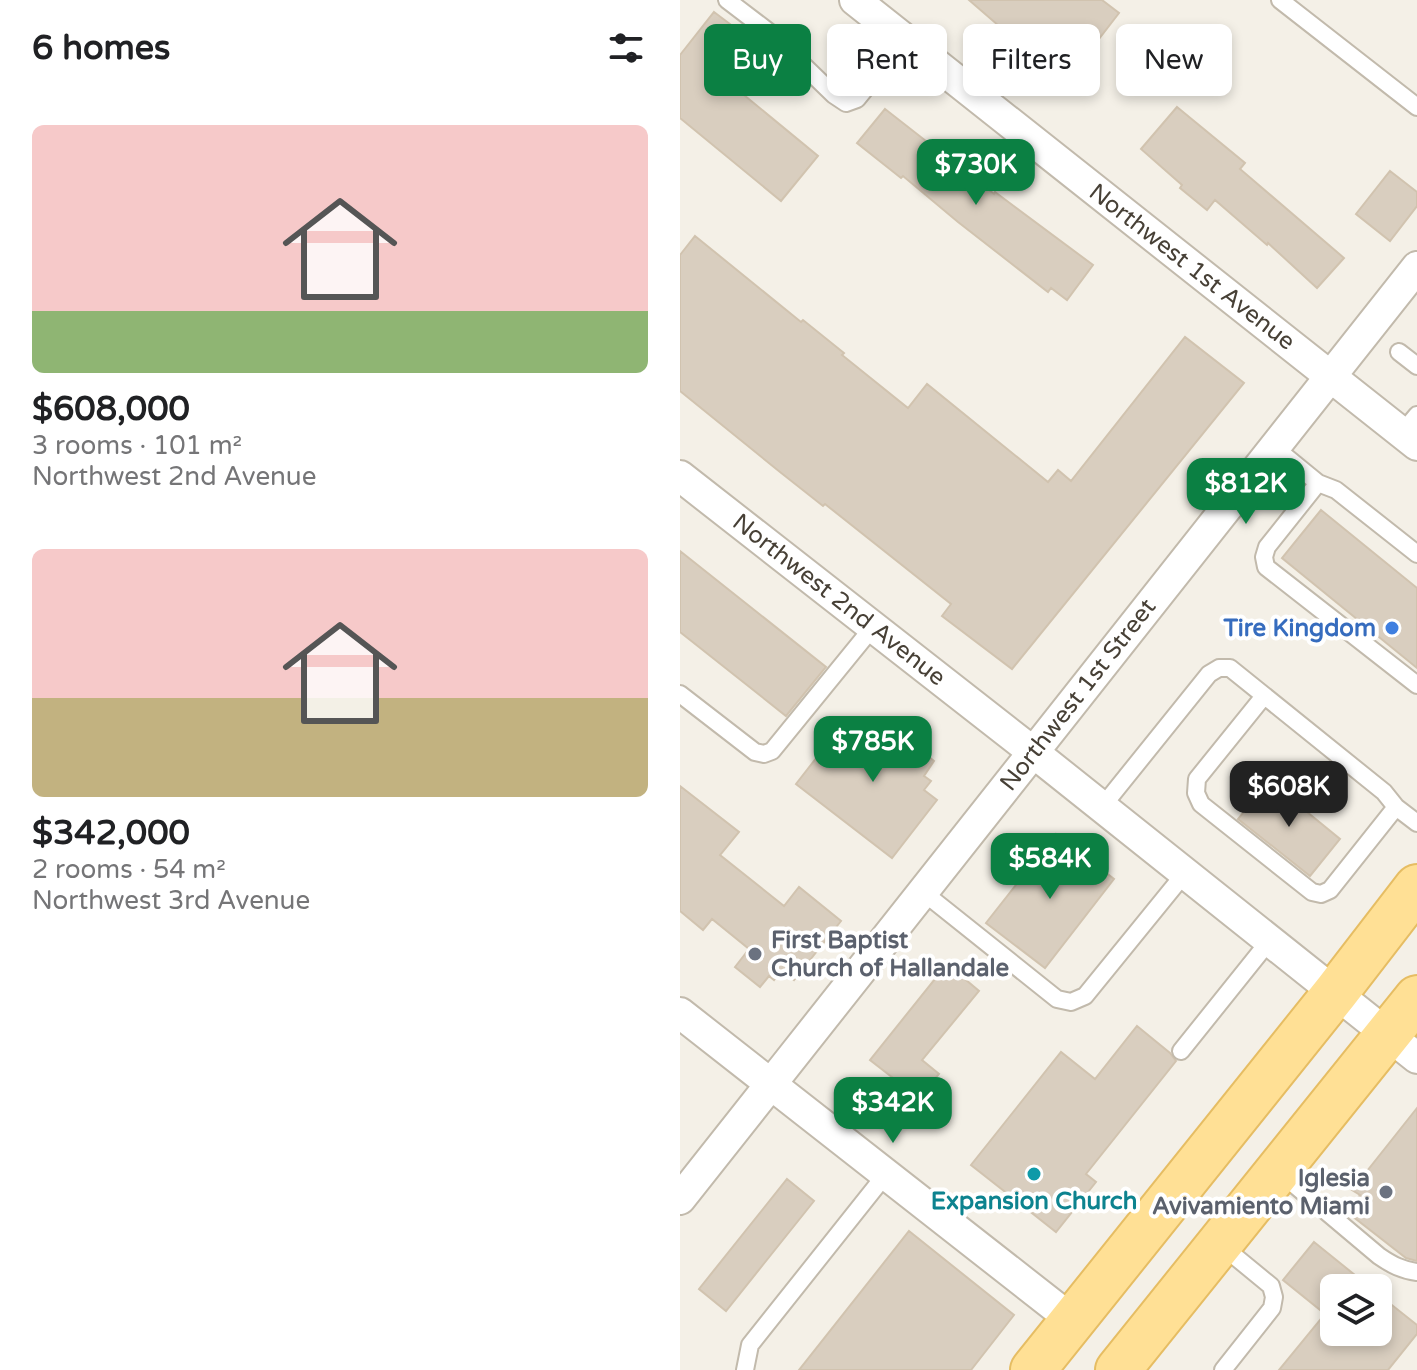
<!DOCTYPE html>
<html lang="en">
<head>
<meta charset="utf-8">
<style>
  body { margin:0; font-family:"Varela Round",sans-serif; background:#f2f2f2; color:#202124; height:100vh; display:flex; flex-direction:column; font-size:30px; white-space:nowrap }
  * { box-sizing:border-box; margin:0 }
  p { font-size:26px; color:#757577 }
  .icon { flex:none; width:44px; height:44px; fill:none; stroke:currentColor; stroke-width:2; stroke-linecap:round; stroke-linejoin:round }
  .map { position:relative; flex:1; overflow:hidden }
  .details { display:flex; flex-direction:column; background:#fff; width:680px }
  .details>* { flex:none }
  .hud { position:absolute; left:24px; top:24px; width:592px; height:72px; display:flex; gap:16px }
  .tools { position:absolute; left:640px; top:1274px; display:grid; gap:16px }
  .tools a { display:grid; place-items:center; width:72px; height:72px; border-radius:12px; background:#fff; box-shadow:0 4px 12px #0003; font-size:40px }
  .price { position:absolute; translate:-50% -68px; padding:0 18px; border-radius:16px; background:#0b8043; color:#fff; font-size:26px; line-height:52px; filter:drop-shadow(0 2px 4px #0008) }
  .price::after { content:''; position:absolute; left:50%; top:48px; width:24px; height:18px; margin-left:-12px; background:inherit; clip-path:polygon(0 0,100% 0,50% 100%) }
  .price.active { background:#222; color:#fff }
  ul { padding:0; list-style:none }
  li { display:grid; align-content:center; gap:16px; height:424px; padding:0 32px }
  li span { display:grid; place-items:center; height:248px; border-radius:12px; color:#555 }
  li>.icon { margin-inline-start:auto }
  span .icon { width:144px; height:144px; fill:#fffc; stroke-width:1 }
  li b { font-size:34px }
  h2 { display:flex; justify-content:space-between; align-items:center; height:96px; padding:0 32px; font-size:34px }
  .tag { padding:0 28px; border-radius:12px; background:#fff; box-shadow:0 4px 12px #0003; font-size:28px; line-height:72px }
  .tag.active { background:#0b8043; color:#fff }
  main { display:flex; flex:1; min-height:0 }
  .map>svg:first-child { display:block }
  .building { fill:#d9cebf; stroke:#d1c3af; stroke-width:2 }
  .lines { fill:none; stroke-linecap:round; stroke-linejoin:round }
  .service-casing { stroke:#c2baac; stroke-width:20 }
  .minor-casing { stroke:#c2baac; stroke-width:34 }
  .primary-casing { stroke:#e6bd63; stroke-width:48 }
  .service { stroke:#fff; stroke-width:16 }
  .minor { stroke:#fff; stroke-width:30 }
  .primary { stroke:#ffe095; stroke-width:44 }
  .shop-dot { fill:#3f7fe0; stroke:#fff; stroke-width:3 }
  .worship-dot { fill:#6b7280; stroke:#fff; stroke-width:3 }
  .culture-dot { fill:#0f9aa8; stroke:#fff; stroke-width:3 }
  .labels { text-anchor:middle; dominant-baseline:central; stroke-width:8; stroke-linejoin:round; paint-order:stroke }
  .street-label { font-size:24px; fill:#474036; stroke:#fff }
  .shop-label { font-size:24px; font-weight:bold; fill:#366cbe; stroke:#fff; text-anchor:end }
  .worship-label { font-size:24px; font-weight:bold; fill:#5b616d; stroke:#fff; text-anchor:start }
  .culture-label { font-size:24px; font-weight:bold; fill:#0d838f; stroke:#fff }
</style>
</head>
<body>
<main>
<section class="details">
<h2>6 homes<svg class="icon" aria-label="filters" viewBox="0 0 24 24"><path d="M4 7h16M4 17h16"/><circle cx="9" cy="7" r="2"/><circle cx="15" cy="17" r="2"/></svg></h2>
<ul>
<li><span style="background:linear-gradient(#f6c9c9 75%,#8fb573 0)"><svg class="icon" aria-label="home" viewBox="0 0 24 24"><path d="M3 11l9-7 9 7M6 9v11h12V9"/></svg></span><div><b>$608,000</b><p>3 rooms · 101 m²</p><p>Northwest 2nd Avenue</p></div></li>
<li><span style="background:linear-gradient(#f6c9c9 60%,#c2b280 0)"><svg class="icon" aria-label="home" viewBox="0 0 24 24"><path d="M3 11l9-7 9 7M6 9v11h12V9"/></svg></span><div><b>$342,000</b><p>2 rooms · 54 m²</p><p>Northwest 3rd Avenue</p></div></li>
</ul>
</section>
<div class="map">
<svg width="737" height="1370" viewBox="0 0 737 1370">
  <rect width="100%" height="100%" fill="#f4f0e7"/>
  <!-- building -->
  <path class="building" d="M289,0h133l17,13 -51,66 -60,-47 -1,1z
    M34,12l41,31 -28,38 91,75 -37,45 -101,-83v-63z
    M527,43l20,16 -23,30 -20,-16z
    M497,107l68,56 -5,6 104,89 -27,30 -49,-45 -1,2 -52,-45 -8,10 -27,-22 2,-3 -41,-36z
    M205,109l55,43 1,-1 53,43 1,-2 98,73 -26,35 -16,-12 -3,4 -90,-70 -55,-46 -2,2 -44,-35z
    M710,171l27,21v14l-27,35 -34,-27z
    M15,236l106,86 2,-2 41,33 -2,2 66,53 19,-24 121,98 10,-12 13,11 114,-144 59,46 -232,286 -70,-53 9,-12 -126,-100 -2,2 -43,-34 -100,-81v-136z
    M641,510l96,78v80l-135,-110z
    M0,551l146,116 -40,49 -106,-84z
    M200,718l54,43 -10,15 7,5 -7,9 13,10 -45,58 -96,-74 46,-59 15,12 7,-9 5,4z
    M589,781l71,58 -30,37 -72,-57z
    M0,786l59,46 -19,23 64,51 15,-19 42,34 -47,59 -12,-10 -8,10 -5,-4 -9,11 -25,-20 14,-18 -37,-30 -9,11 -23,-19z
    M376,834l58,45 -69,89 -59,-45z
    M267,964l32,27 -57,69 17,14 -20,24 -49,-38z
    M457,1026l33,27 6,8 -90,113 10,8 -40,50 -85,-67 90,-113 34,27z
    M737,1108v153l-11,-3 -59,-46 13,-17 -8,-5z
    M107,1179l27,22 -88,110 -27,-22z
    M229,1231l105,84 -43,55h-172z
    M634,1242l57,46h-37v44h44v-38l39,31v9l-29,36h-109l46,-56 -42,-34z"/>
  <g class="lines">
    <defs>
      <path id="service" d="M47,0l42,32 65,63 12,8 11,-4 48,-59
        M600,0l137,107
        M719,352l18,14
        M722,433l15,-18
        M594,447l44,36 18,7 81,64
        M638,483l-51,64 -3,10 2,10 151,118
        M0,694l75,58 9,2 8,-3 101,-124
        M584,696l-67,83 -1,14 5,11 111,88 9,2 9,-4 66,-83
        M422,807l107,-133 10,-6h11l154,124 12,15 21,16
        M243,892l134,107 14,3 14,-6 100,-123
        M501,1051l89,-111
        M598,1171l101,85c13,9 23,14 38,16
        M541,1245l50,41 3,11 -2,11 -49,62
        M65,1370l5,-25 136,-171"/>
      <path id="minor" d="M175,0l562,445
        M0,476l353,276 384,306
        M0,1013l392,307
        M0,1199l737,-932"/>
      <path id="primary" d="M353,1370l303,-378 81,-105
        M438,1370l299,-372"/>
    </defs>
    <!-- service casing -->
    <use href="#service" class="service-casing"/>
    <!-- minor casing -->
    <use href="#minor" class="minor-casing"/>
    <!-- primary casing -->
    <use href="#primary" class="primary-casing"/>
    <!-- service -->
    <use href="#service" class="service"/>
    <!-- minor -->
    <use href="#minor" class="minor"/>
    <!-- primary -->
    <use href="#primary" class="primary"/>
  </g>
  <!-- markers -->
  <circle class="shop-dot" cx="712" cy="628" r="8"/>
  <g class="worship-dot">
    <circle cx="75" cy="954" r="8"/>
    <circle cx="706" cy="1192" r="8"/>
  </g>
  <circle class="culture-dot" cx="354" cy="1174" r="8"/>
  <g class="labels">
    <!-- street labels -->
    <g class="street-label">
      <text transform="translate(512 267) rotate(38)">Northwest 1st Avenue</text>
      <text transform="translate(159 600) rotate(38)">Northwest 2nd Avenue</text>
      <text transform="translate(398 695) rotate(-52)">Northwest 1st Street</text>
    </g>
    <!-- shop labels -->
    <g class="shop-label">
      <text x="696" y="628">Tire Kingdom</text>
    </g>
    <!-- worship labels -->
    <g class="worship-label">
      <text x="91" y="940">First Baptist<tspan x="91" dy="28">Church of Hallandale</tspan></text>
      <text x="690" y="1178" text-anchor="end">Iglesia<tspan x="690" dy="28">Avivamiento Miami</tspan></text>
    </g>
    <!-- culture labels -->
    <g class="culture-label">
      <text x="354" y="1201">Expansion Church</text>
    </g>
  </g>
</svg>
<div class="tools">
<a><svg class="icon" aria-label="layers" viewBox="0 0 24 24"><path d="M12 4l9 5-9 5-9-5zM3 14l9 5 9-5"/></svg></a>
</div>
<b class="price" style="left:296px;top:207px">$730K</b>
<b class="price" style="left:566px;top:526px">$812K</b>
<b class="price" style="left:193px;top:784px">$785K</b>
<b class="price active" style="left:609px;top:829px">$608K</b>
<b class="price" style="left:370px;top:901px">$584K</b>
<b class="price" style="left:213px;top:1145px">$342K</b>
<div class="hud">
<a class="tag active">Buy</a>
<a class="tag">Rent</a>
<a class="tag">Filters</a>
<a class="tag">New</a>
</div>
</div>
</main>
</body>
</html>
